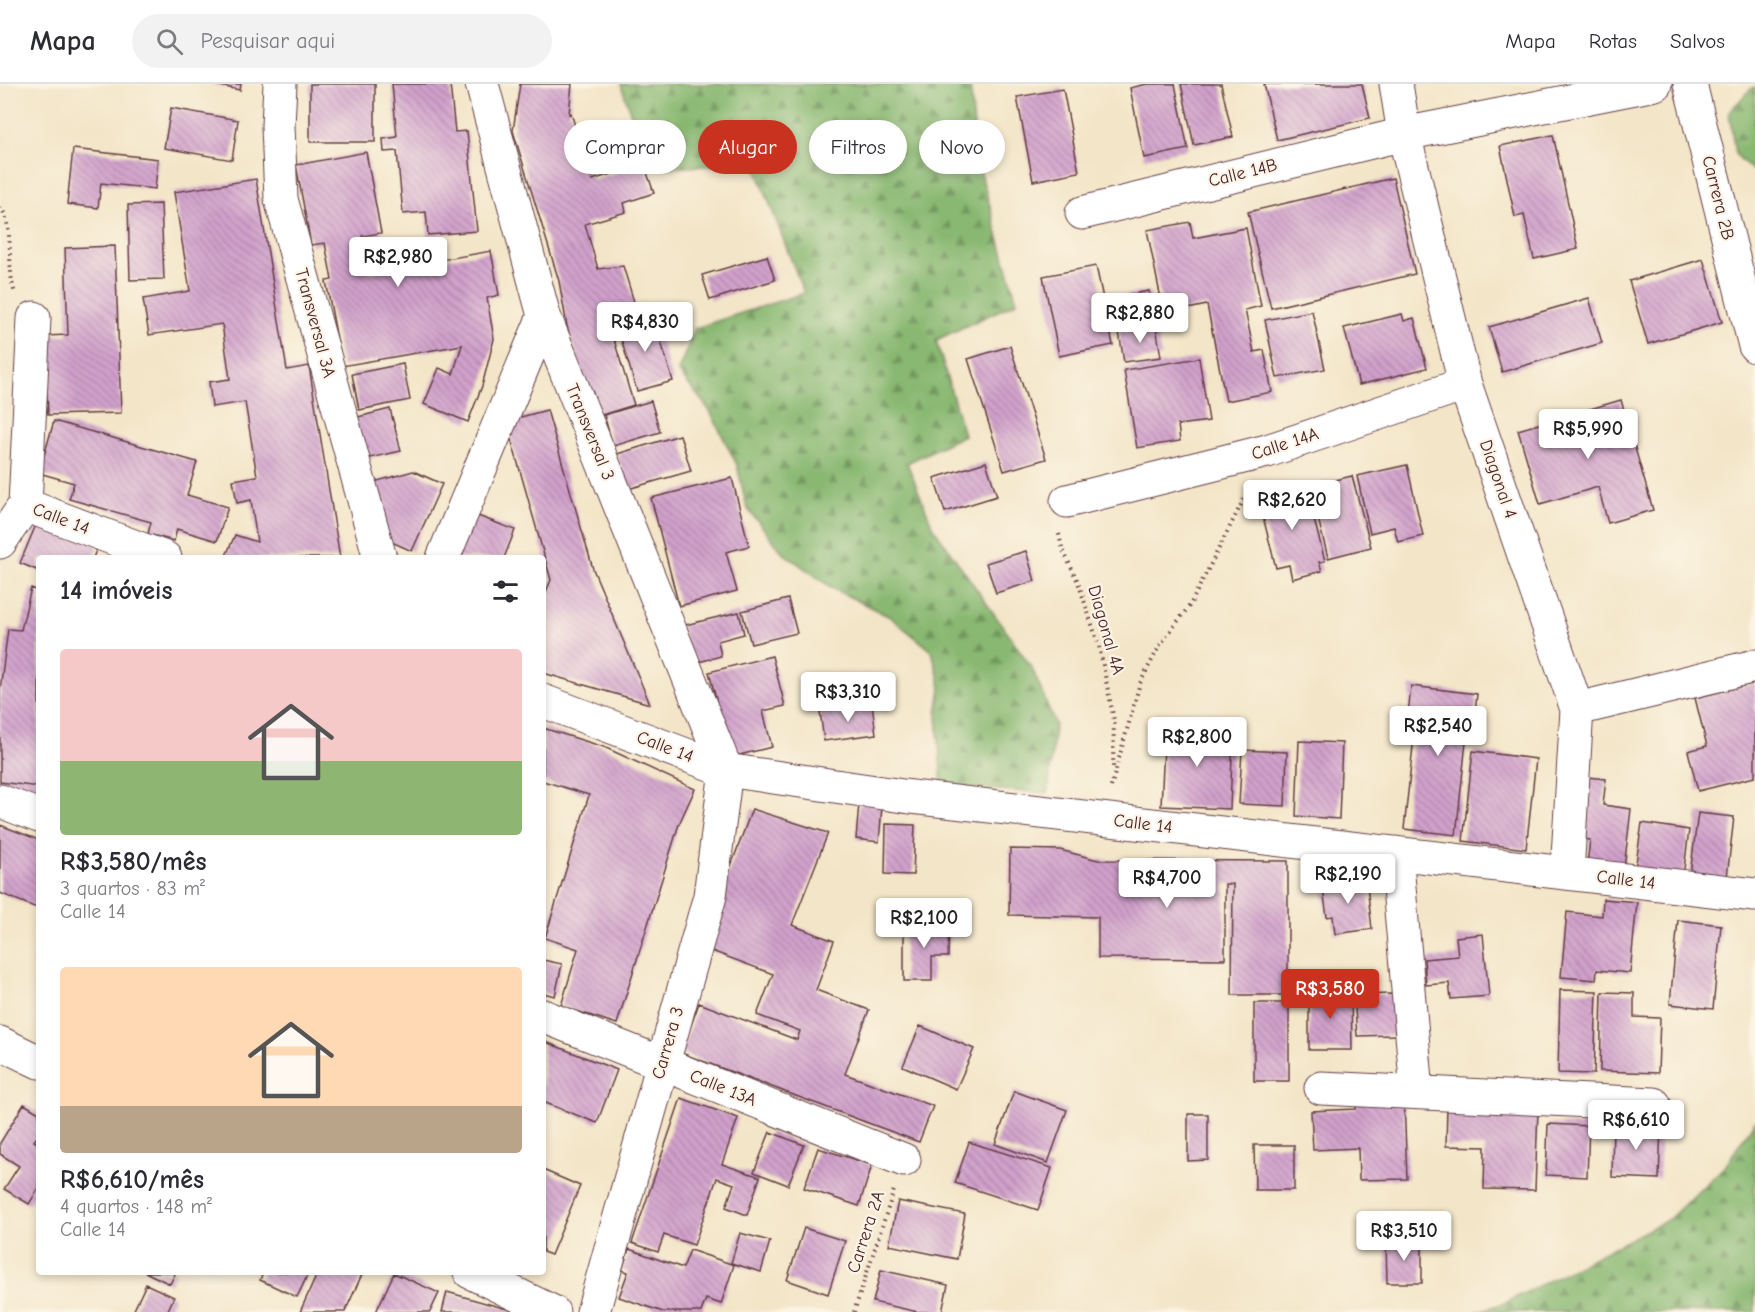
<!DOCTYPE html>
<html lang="pt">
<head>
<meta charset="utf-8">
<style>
  body { margin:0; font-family:"Comic Neue",sans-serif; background:#f2f2f3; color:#2b2b33; height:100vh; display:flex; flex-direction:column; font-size:22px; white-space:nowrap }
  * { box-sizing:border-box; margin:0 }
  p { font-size:20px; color:#7c7c81 }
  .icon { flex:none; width:33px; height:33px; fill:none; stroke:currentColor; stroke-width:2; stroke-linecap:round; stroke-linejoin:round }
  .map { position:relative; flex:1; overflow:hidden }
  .sheet { position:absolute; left:36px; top:471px; width:510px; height:720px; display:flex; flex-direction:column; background:#fff; border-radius:6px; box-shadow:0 3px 9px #0003 }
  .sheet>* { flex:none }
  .guide { position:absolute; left:564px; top:36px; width:570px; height:54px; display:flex; gap:12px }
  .price { position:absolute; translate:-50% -51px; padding:0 14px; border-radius:6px; background:#fff; color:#222; font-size:20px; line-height:39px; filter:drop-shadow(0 2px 3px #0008) }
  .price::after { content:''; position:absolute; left:50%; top:36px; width:18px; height:14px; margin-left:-9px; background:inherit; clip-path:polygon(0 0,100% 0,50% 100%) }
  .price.selected { background:#c8321e; color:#fff }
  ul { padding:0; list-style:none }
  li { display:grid; align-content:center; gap:12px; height:318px; padding:0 24px }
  li span { display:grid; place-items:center; height:186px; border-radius:6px; color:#555 }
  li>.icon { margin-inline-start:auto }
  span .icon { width:108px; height:108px; fill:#fffc; stroke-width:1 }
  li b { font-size:26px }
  h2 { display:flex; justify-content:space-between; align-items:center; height:72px; padding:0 24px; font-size:26px }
  .tag { padding:0 21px; border-radius:27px; background:#fff; box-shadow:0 3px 9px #0003; font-size:21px; line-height:54px }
  .tag.selected { background:#c8321e; color:#fff }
  header { display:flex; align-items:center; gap:36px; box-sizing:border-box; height:84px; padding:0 30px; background:#fff; border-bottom:2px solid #e1e1e2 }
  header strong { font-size:28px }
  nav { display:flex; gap:33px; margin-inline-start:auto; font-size:21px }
  .search { width:420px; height:54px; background:#f2f2f3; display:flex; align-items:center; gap:15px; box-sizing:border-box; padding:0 21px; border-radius:33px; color:#7c7c81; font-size:22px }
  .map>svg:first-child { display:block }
  .forest { fill:url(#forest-firs); stroke:#696c4e; stroke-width:1.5 }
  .building { fill:url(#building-back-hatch) }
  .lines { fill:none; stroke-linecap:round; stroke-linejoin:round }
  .minor-casing { stroke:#633d43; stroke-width:35 }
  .path { stroke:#633d43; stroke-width:4; stroke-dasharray:1.5 4.5; stroke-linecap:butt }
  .minor { stroke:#fff; stroke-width:33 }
  .labels { text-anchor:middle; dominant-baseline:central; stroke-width:4.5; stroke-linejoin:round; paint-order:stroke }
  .street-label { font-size:18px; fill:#4a1f2b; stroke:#fcf5e5 }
</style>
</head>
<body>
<header>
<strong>Mapa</strong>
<div class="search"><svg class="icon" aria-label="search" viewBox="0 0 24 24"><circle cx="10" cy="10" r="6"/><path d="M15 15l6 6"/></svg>Pesquisar aqui</div>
<nav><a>Mapa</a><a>Rotas</a><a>Salvos</a></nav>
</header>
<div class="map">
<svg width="1755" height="1228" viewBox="0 0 1755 1228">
  <defs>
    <pattern id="forest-firs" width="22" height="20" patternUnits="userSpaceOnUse" patternTransform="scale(1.5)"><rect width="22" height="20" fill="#88b871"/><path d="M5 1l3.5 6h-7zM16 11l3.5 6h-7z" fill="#71955d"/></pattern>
    <pattern id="building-back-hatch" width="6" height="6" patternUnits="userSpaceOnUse" patternTransform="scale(1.5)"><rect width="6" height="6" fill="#d1a1cc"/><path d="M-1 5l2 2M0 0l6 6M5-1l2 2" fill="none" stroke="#ac83a6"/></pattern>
  </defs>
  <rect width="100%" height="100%" fill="#fcf5e5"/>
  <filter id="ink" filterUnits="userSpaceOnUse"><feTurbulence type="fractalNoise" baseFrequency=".0167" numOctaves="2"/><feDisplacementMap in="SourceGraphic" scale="12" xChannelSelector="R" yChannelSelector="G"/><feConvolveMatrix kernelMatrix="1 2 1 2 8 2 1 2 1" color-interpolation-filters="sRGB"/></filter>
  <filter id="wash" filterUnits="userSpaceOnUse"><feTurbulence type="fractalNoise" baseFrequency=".008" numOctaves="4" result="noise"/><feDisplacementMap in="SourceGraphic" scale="24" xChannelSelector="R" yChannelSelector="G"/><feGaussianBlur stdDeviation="1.35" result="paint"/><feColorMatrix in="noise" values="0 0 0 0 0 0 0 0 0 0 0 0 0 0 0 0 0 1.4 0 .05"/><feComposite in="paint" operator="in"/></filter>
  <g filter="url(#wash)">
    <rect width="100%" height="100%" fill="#f3e5c8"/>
    <!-- forest -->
    <path class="forest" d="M621,0h349l7,76 40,142 -81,38 28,95 -57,28 26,64 99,141 23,56 -7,69 -106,-7 -5,-71 4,-28 -9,-36 -42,-34 -56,-28 -51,-36 -36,-45 -10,-43 -27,-54 -32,-40 17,-43 109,-35 -50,-130 -100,6 -21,-48z
      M1755,3v86l-20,-19 -6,-42 23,-24z
      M1755,1037v191h-279l29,-9 164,-84 56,-53z"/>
    <g id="blocks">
      <!-- building -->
      <path class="building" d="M211,0h30l-1,6z
        M310,0h65v58h-65z
        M392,0h58l5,48 12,-1 10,100 -49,4 -2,-23 -23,2 -6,-63 -13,1 -1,-13 14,-2z
        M520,0h52l-3,30 2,-1 21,67 52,-16 10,29 -30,10 2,9 -41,12 13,45 25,-3 12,39 -29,9 28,91 -39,12 -28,-91 -8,-45 -46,-150z
        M1147,0h28l13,65 -44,9 -14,-70z
        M1181,0h40l12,53 -39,8z
        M1264,0h98l8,34 -93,22z
        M1063,5l16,83 -46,9 -16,-84z
        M171,24l67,12 -6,40 -68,-12z
        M1553,51l25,114 -44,10 -10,-44 -9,2 -15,-71z
        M73,65l85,10 -3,30 -54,-6 -3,25 -31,-4z
        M366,68l15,81 -19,3 7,37 122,-22 8,44 -12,3 7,41 -12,47 -14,36 -44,-18 15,-36 14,6 9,-29 -120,21 -16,-85 6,-1 -7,-37 -14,2 -15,-80z
        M1393,94l22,96 -144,34 -23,-96z
        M256,95l31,191 22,-4 31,192h-115l10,-23 22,7 -6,-42 -14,3 -4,-23 24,-4 -12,-74 -33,5 -3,-25 21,-3 -8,-55 -73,11 -6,-36 47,-8 -16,-99z
        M161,120l3,75 -34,1 -2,-75z
        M1190,138l3,16 53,-10 15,78 -16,4 9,42 10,-2 8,42 -46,9 -19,-96 -43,9 -17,-84z
        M115,162l6,167 -73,2 -3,-79 23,-1 -3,-87z
        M767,172l8,24 -65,20 -8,-25z
        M1703,175l19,63 -74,22 -19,-63z
        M1096,182l17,79 -54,11 -16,-80z
        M1149,207l5,32 -38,6 -5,-31z
        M1589,214l13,45 -100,29 -13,-45z
        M1312,227l13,58 -48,9 -12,-58z
        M1402,230l2,7 10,-3 13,50 -68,17 -15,-57z
        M653,232l20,65 -36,10 -20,-65z
        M1156,242l5,31 -37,5 -5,-30z
        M1010,262l36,113 -42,12 -36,-112z
        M1199,274l10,63 -31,4 2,16 -43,7 -13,-78z
        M403,280l7,36 -51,10 -7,-36z
        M1621,316l32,110 -45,13 -10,-36 -58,17 -22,-74z
        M651,317l9,31 -47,14 -9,-31z
        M390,325l11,42 -40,9 -11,-41z
        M547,326l46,159 57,135 -107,-31v-74l8,-19 -45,-159z
        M54,337l143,41 -10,33 41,12 -11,34 -40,-12 -3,12 -26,-7 3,-12 -82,-23 5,-16 -35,-10z
        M680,351l11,36 -63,18 -11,-35z
        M986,378l11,34 -52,16 -11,-34z
        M1407,381l16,71 -25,6 -4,-15 -24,6 -13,-57z
        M413,387l29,13 -30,67 -36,-16 -9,-51z
        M1352,392l19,71 -43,11 -18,-72z
        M732,394l17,68 -23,6 11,39 -58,15 -28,-108z
        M1305,401l20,76 -6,1 3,9 -30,8 -3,-14 -13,3 -18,-71z
        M470,429l45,17 -11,28h-50z
        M38,436l60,25 -5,13h-54v13l-19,-8z
        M1026,467l9,30 -39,12 -10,-30z
        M31,504l8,3v196l-39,-5v-92l8,-61 13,1z
        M788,515l9,34 -46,11 -9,-33z
        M739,528l5,22 -26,7 3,15 -30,8 -10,-38z
        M772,572l13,50 -22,5 9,36 -41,10 -22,-85z
        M1755,599v94l-57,14 -10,-40 19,-5 -12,-48z
        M1411,602l66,8 -5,49 -6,-1 -10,93 -52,-6 10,-92 -8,-2z
        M872,621l4,29 -52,7 -4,-30z
        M1165,643l68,3 -3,79 -69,-3z
        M543,644l61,19 91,42 -16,35 -62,200 -56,-18 17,-57 -33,-11 44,-143 -46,-14z
        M1299,657l43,2 -3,76 -43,-3z
        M1242,666l45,2 -2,54 -46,-2z
        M1473,667l63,8 -10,90 -63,-8z
        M1587,693l19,2 -3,26 28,4 -7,59 -37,-4 3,-24 -10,-2z
        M859,719l23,3 -3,36 -23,-3z
        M752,725l76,24 -36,92 42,16 -18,49 53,20 -24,64 88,32 -14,36 -238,-89 18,-50 98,37 3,-9 -43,-16 16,-41 -72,-27z
        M1698,729l36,4 -8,69 -37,-4z
        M1642,739l47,7 -6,47 -48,-7z
        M886,740l29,1 -2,50 -28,-1z
        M0,741l39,15v69l-39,-16z
        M1010,765l50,1 38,10 190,1v134h-56l1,-111h-8v75l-127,-1v-41l-89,-2z
        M1366,793l6,52 -37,5 -2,-18 -6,1 -5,-35z
        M1603,815l34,3 -7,71 -33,-3 -1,10 -35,-3 6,-65 35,4z
        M1678,836l43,5 -8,84 -43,-5z
        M904,840h45l-1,33h-16v24h-28z
        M1483,850l6,62 -38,3 -2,-16 -23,2 -2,-26 34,-3 -2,-19z
        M543,876l19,4 -7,32 -12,-3z
        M1309,906h42l1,60h-43z
        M1560,906l37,1 -3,83 -36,-1z
        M1602,908l32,1v24l26,1 -2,55 -58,-2z
        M1393,910l2,41 -38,1 -3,-41z
        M1254,919h35v78h-35z
        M920,942l54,23 -18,40 -53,-23z
        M543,957l74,29 -20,53 -54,-21z
        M1014,1007l53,19 -19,53 -53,-19z
        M681,1014l57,20 -16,46 38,13 -13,38 -21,-8 8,-23 -17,-6 -23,67 -30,-10 -6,17 -26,-9z
        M1404,1015l3,80 -48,1 -1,-32 -45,2 -2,-39 45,-2v-8z
        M24,1020l15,9v21l-5,7 5,3v44l-10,16 -25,-15 15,-23 -19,-12v-11z
        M1447,1023l91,3 -3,80 -51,-1 1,-42 -39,-1z
        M1188,1030h20v46l-20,1z
        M1548,1040l41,2 -2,51 -41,-2z
        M1613,1040l48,2 -2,53 -47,-2z
        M770,1048l34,13 -16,40 -34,-13z
        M969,1058l83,26 -14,42 -83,-27z
        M1254,1061h40v45h-39z
        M818,1064l54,17 -13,41 -55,-18z
        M543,1086l37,16 -29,69 -8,-3z
        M898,1117l67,13 -8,45 -68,-14z
        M804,1144l41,13 -17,53 -41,-14z
        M740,1149l30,8 -9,31 -30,-9z
        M1386,1158h36v41h-35z
        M629,1165l54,19 7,-18 44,15 -13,39 -15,-5 -5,13h-38l-44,-15 9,-25 -6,-2z
        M881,1186l67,15 -6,27h-24l-45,-10z
        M145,1188h31l-6,12z
        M263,1188h46l-12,25 -37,-17z
        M318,1188h45l-18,40h-45z
        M394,1189l45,20 -9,19h-54z
        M146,1200l28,13 -7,15h-34z
        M447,1208l67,19v1h-72z"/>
    </g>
  </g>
  <g filter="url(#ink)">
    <use href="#blocks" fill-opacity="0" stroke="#633d43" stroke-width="1.5"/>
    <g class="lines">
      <defs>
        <path id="minor" d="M280,0l-2,42 3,73 99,359
          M482,0l62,232 182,454 -16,126 -117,416
          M1396,0l8,50 61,250 112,325 -10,164
          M1690,0l65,262
          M1082,129l322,-79 251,-50
          M1067,417l200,-50 198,-67
          M25,421l140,53
          M0,458l25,-37 9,-187
          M443,474l101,-242
          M543,617l183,69 177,26 852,99
          M1577,625l178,-43
          M0,717l39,15
          M1396,769l21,239
          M543,932l361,144
          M0,959l39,19
          M1321,1004l333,16
          M470,1188l83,40"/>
      </defs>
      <!-- minor casing -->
      <use href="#minor" class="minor-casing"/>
      <!-- path -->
      <path class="path" d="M0,123c15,16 6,63 15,86
        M1059,450l3,14 16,34 21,64 15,74 -1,49
        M1111,703l29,-104 20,-38 30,-40 58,-114
        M854,1228l40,-122"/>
      <!-- minor -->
      <use href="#minor" class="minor"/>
    </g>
  </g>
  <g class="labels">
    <!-- street labels -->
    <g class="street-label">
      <text transform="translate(1243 89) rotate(-14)">Calle 14B</text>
      <text transform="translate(1718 114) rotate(76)">Carrera 2B</text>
      <text transform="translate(315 239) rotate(75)">Transversal 3A</text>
      <text transform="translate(590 348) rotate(68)">Transversal 3</text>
      <text transform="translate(1285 360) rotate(-18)">Calle 14A</text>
      <text transform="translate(1498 395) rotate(71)">Diagonal 4</text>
      <text transform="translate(61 435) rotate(21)">Calle 14</text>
      <text transform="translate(1106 546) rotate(74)">Diagonal 4A</text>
      <text transform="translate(665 663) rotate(21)">Calle 14</text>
      <text transform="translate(1143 740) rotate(7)">Calle 14</text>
      <text transform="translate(1626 796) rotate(7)">Calle 14</text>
      <text transform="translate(668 959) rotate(-74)">Carrera 3</text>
      <text transform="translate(723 1004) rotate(22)">Calle 13A</text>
      <text transform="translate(866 1148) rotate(-72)">Carrera 2A</text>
    </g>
  </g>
</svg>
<b class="price" style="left:398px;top:204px">R$2,980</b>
<b class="price" style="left:1140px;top:260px">R$2,880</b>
<b class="price" style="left:645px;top:269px">R$4,830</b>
<b class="price" style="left:1588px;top:376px">R$5,990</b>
<b class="price" style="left:1292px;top:447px">R$2,620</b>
<b class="price" style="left:848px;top:639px">R$3,310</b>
<b class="price" style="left:1438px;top:673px">R$2,540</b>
<b class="price" style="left:1197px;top:684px">R$2,800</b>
<b class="price" style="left:1348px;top:821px">R$2,190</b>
<b class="price" style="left:1167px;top:825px">R$4,700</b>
<b class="price" style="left:924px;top:865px">R$2,100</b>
<b class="price selected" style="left:1330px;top:936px">R$3,580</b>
<b class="price" style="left:1636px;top:1067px">R$6,610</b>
<b class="price" style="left:1404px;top:1178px">R$3,510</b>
<div class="guide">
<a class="tag">Comprar</a>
<a class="tag selected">Alugar</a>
<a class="tag">Filtros</a>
<a class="tag">Novo</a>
</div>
<section class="sheet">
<h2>14 imóveis<svg class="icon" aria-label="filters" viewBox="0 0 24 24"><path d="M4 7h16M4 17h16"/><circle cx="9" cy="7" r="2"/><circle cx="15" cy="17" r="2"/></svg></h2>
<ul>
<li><span style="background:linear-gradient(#f6c9c9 60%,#8fb573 0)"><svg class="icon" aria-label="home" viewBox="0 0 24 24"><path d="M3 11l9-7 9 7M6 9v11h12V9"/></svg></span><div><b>R$3,580/mês</b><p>3 quartos · 83 m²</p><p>Calle 14</p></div></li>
<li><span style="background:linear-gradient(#ffd9b3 75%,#b9a48a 0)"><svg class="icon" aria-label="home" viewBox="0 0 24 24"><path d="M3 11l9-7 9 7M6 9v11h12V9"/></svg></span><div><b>R$6,610/mês</b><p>4 quartos · 148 m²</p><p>Calle 14</p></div></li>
</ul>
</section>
</div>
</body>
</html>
